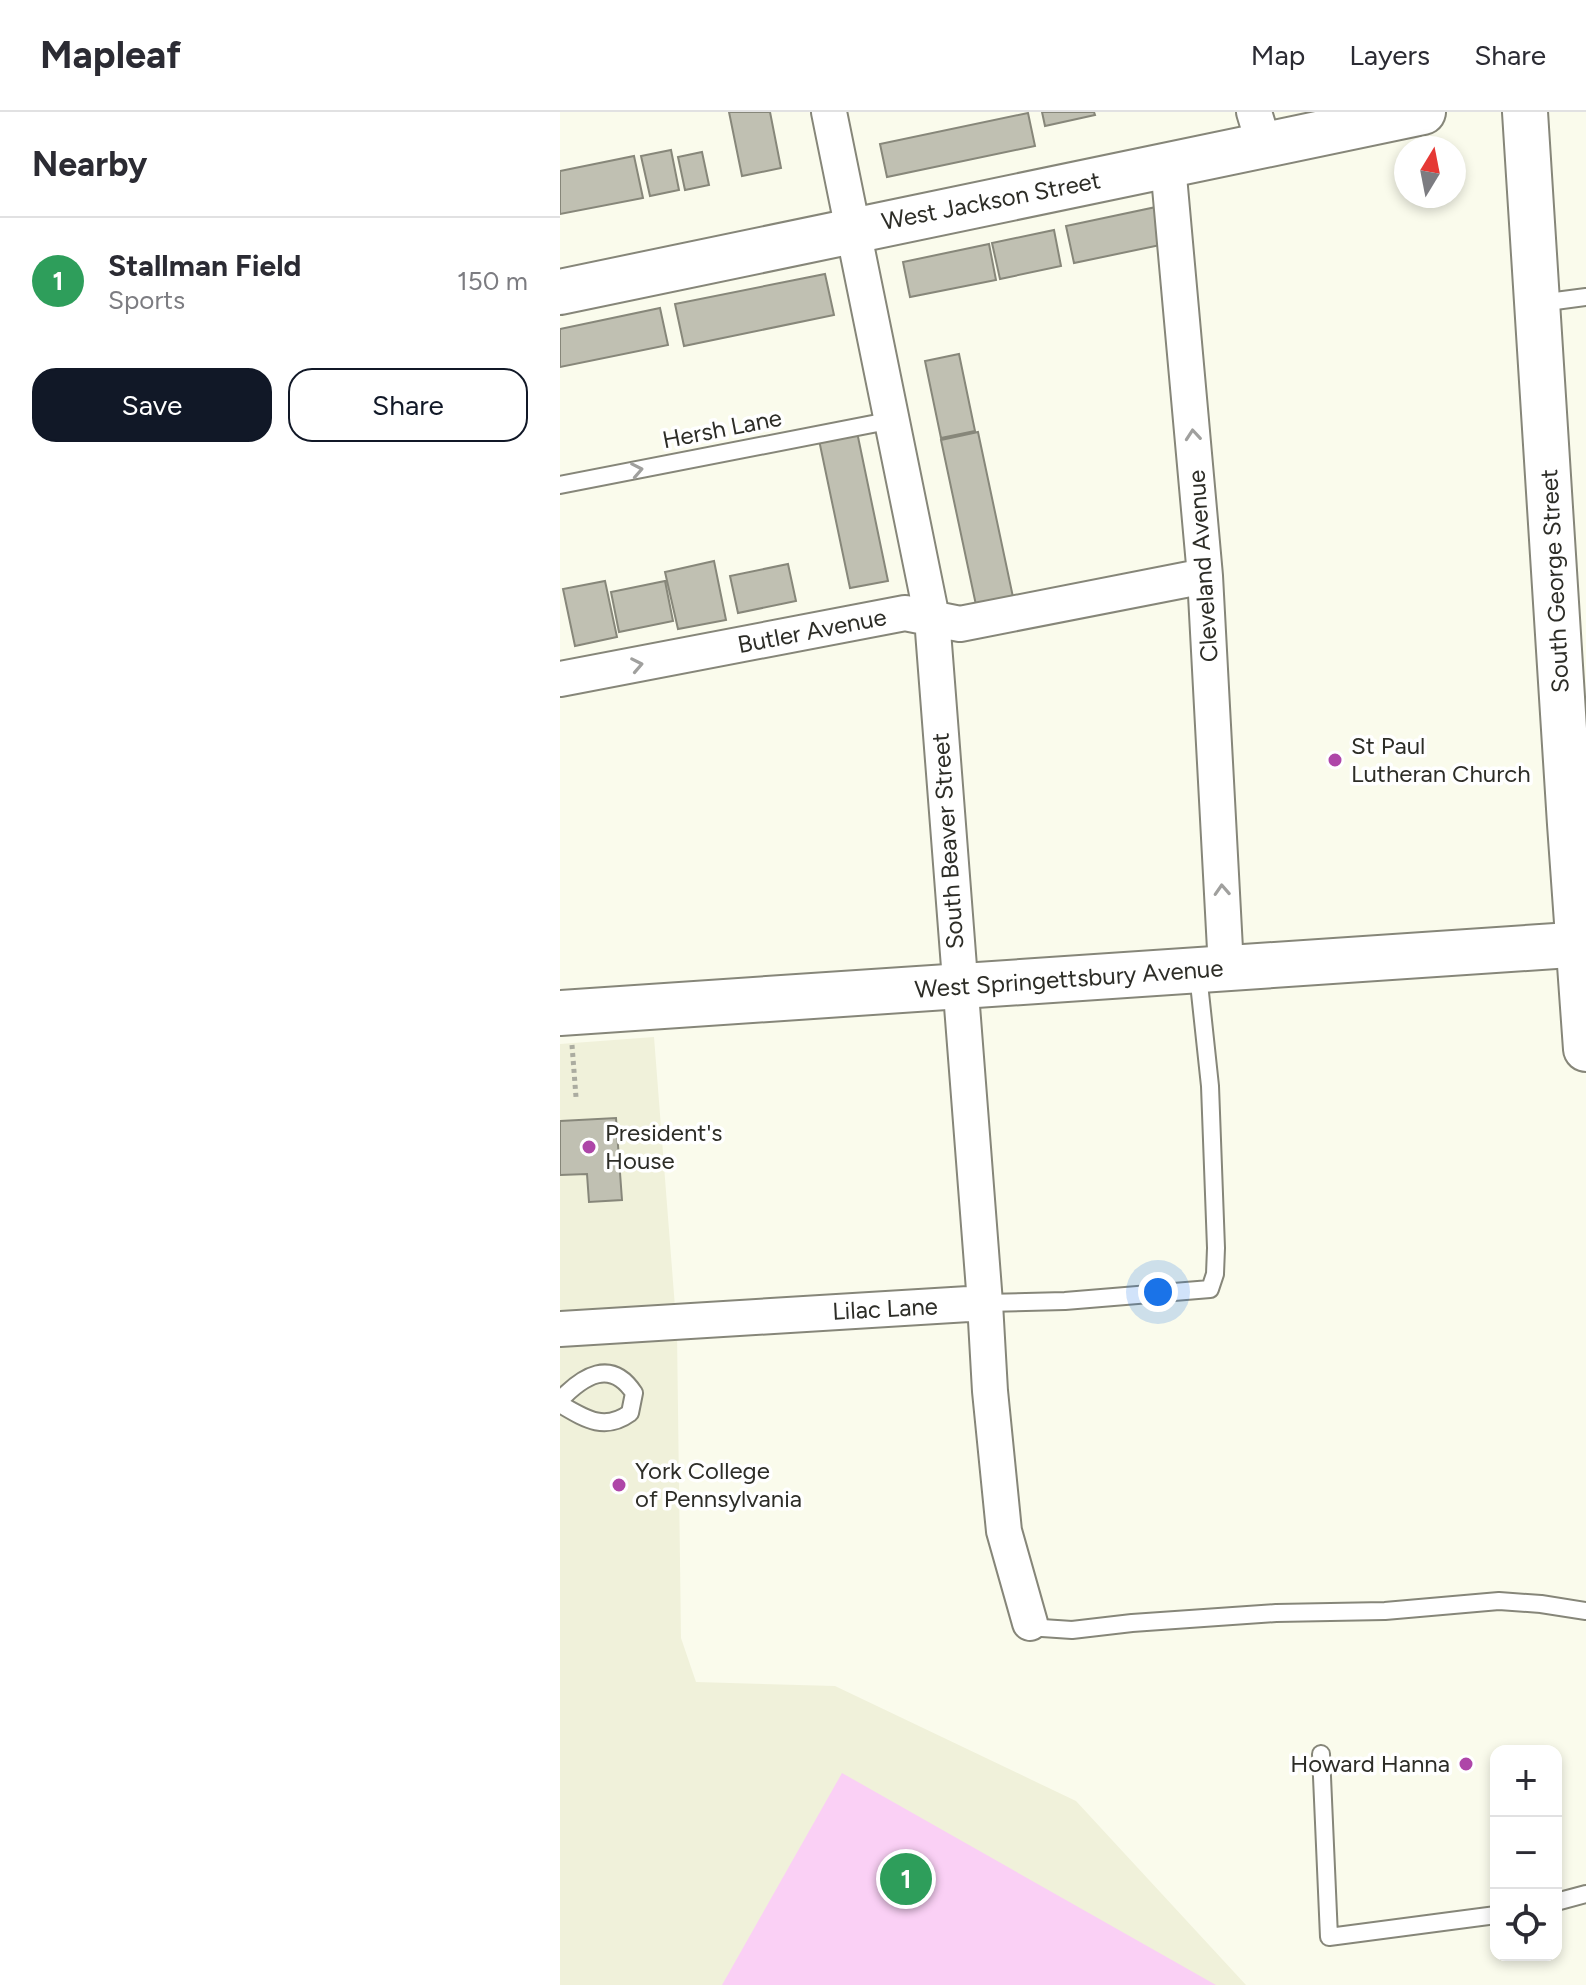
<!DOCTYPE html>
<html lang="en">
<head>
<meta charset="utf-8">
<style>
	:root { --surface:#fff; --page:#f2f2f3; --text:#2b2b33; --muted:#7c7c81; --line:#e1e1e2; --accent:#111827 }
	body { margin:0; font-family:Figtree,sans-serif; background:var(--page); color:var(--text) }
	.controls { position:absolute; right:24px; bottom:24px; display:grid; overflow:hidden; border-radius:16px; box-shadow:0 4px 12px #0003 }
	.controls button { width:72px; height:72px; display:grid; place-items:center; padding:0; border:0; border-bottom:2px solid var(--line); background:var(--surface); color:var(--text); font:40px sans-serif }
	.compass { position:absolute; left:834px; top:24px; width:72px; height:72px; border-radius:50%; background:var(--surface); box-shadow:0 4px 12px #0003; rotate:10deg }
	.you { position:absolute; left:598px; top:1180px; width:28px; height:28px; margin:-20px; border:6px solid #fff; border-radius:50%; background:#1a73e8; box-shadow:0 0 0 12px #1a73e833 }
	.badge { display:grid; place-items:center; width:52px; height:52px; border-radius:50%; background:var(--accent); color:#fff; font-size:26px; font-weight:700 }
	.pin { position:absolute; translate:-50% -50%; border:4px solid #fff; box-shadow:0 2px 8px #0006 }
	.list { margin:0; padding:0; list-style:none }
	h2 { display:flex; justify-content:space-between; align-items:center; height:104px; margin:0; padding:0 32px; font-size:34px }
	h2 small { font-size:26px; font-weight:400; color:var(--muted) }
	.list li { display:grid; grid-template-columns:52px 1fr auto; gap:24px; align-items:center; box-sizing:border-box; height:128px; padding:0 32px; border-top:2px solid var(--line) }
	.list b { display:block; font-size:30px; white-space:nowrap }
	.list p { margin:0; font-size:26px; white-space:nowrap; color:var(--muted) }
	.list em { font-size:26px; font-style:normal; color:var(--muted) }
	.actions { display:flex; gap:16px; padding:24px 32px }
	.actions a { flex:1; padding:18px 0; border:2px solid var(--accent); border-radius:24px; text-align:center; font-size:28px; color:var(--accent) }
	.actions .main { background:var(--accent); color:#fff }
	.icon { flex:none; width:44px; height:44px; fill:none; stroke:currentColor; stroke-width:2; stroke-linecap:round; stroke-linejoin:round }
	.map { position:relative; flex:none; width:1026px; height:1873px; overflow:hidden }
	header { display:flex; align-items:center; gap:48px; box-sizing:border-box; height:112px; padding:0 40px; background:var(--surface); border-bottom:2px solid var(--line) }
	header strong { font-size:38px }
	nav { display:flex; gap:44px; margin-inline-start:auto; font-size:28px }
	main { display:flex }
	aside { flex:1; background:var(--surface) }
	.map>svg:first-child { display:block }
</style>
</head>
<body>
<header>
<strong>Mapleaf</strong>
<nav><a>Map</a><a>Layers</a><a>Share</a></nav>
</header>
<main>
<aside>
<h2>Nearby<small></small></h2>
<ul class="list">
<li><span class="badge" style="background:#2e9e5b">1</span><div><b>Stallman Field</b><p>Sports</p></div><em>150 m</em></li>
</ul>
<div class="actions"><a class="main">Save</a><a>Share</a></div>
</aside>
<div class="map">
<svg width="1026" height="1873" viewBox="0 0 1026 1873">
	<rect width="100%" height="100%" fill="#fafbec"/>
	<path fill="#f0f1da" d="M94,925L117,1221L121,1526L136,1570L275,1574L516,1689L686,1873H0V932Z"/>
	<path fill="#fad0f5" d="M282,1661L656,1873H162Z"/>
	<path fill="#c0c0b2" stroke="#87877a" stroke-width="2" d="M169,0H210L221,56L182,64Z
		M482,0H534L535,3L485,14Z
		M468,1L475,34L327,65L320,32Z
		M111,38L119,78L90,84L81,44Z
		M142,40L149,73L125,78L118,45Z
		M74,44L83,86L0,102V59Z
		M596,95L605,132L514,151L506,114Z
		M494,118L501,154L440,167L432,131Z
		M429,132L436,168L350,185L343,150Z
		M265,162L274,203L124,234L115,192Z
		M100,196L108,233L0,255V217Z
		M399,242L415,319L381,326L365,249Z
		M297,320L328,469L290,476L259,328Z
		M418,320L453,485L416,493L381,328Z
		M154,449L166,508L118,517L105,460Z
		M228,452L236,489L178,501L170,464Z
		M45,469L57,525L15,534L3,477Z
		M105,469L113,509L59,520L51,480Z
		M56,1006L62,1088L29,1090L27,1062L0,1063V1009Z"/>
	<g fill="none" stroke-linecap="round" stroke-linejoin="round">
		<defs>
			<path id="lane" d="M980,191L1026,185
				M0,373L333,308
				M425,1191L505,1189L650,1177L655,1162L656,1136L650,974L638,862
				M0,1288C23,1264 51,1246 74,1281L70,1301C44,1320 24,1306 0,1292
				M470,1511L482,1516L512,1518L572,1511L716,1501L825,1499L939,1489L981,1492L1026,1499
				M761,1642L769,1825L936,1803
				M996,1790L1026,1782"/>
			<path id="street" d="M269,0L372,506L425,1191L430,1279L444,1419L470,1511
				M694,0L704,33
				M608,53L645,464L666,856
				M0,567L345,501L400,512L645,464
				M0,1217L425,1191"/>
			<path id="secondary" d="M0,180C287,118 575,60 863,0
				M0,901L1026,832"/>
			<path id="primary" d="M965,0L1010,712L1026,937"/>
		</defs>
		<use href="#lane" stroke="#868679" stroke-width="20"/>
		<use href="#street" stroke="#868679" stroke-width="38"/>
		<use href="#secondary" stroke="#868679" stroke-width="48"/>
		<use href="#primary" stroke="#868679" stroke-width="48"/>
		<path stroke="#abaca0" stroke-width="5" stroke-dasharray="4 4" stroke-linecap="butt" d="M12,933L16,985"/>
		<use href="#lane" stroke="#fff" stroke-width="16"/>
		<use href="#street" stroke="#fff" stroke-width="34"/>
		<use href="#secondary" stroke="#fff" stroke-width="44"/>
		<use href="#primary" stroke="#fff" stroke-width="44"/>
	</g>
	<defs><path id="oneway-chevron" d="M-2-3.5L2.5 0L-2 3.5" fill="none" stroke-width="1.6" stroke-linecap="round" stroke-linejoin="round" transform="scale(2)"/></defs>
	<g stroke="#a0a09e">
		<use href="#oneway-chevron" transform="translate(633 323) rotate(-95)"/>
		<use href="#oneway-chevron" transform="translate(77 358) rotate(-11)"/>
		<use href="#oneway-chevron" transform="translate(77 553) rotate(-11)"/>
		<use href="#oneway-chevron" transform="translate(662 778) rotate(-93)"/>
	</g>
	<g fill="#ae46a8" stroke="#fff" stroke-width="3">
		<circle cx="775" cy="648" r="8"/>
		<circle cx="29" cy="1035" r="8"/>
		<circle cx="59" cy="1373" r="8"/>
		<circle cx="906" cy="1652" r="8"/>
	</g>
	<g text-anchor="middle" stroke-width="7" stroke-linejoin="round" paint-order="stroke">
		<g font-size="24" fill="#2d2d27" stroke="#fff">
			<text transform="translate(431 89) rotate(-11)" y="8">West Jackson Street</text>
			<text transform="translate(162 317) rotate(-11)" y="8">Hersh Lane</text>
			<text transform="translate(643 454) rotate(-94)" y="8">Cleveland Avenue</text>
			<text transform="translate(995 469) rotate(-93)" y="8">South George Street</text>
			<text transform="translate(252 519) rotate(-11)" y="8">Butler Avenue</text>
			<text transform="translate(388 729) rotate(-94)" y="8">South Beaver Street</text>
			<text transform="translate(509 867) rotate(-4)" y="8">West Springettsbury Avenue</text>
			<text transform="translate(325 1197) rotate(-3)" y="8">Lilac Lane</text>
		</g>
		<g font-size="24" fill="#2d2d27" stroke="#fff" text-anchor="start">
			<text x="791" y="642">St Paul<tspan x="791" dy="28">Lutheran Church</tspan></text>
			<text x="45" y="1029">President's<tspan x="45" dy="28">House</tspan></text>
			<text x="75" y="1367">York College<tspan x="75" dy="28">of Pennsylvania</tspan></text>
			<text x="890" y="1660" text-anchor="end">Howard Hanna</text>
		</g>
	</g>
</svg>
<div class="controls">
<button>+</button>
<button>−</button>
<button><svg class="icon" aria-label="locate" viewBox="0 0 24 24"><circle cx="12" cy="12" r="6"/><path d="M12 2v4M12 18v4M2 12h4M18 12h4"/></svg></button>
</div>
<svg class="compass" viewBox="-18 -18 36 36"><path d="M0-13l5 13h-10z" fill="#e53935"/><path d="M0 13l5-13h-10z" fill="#7c7c81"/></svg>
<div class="you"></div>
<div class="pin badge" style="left:346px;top:1767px;background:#2e9e5b">1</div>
</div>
</main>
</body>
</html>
